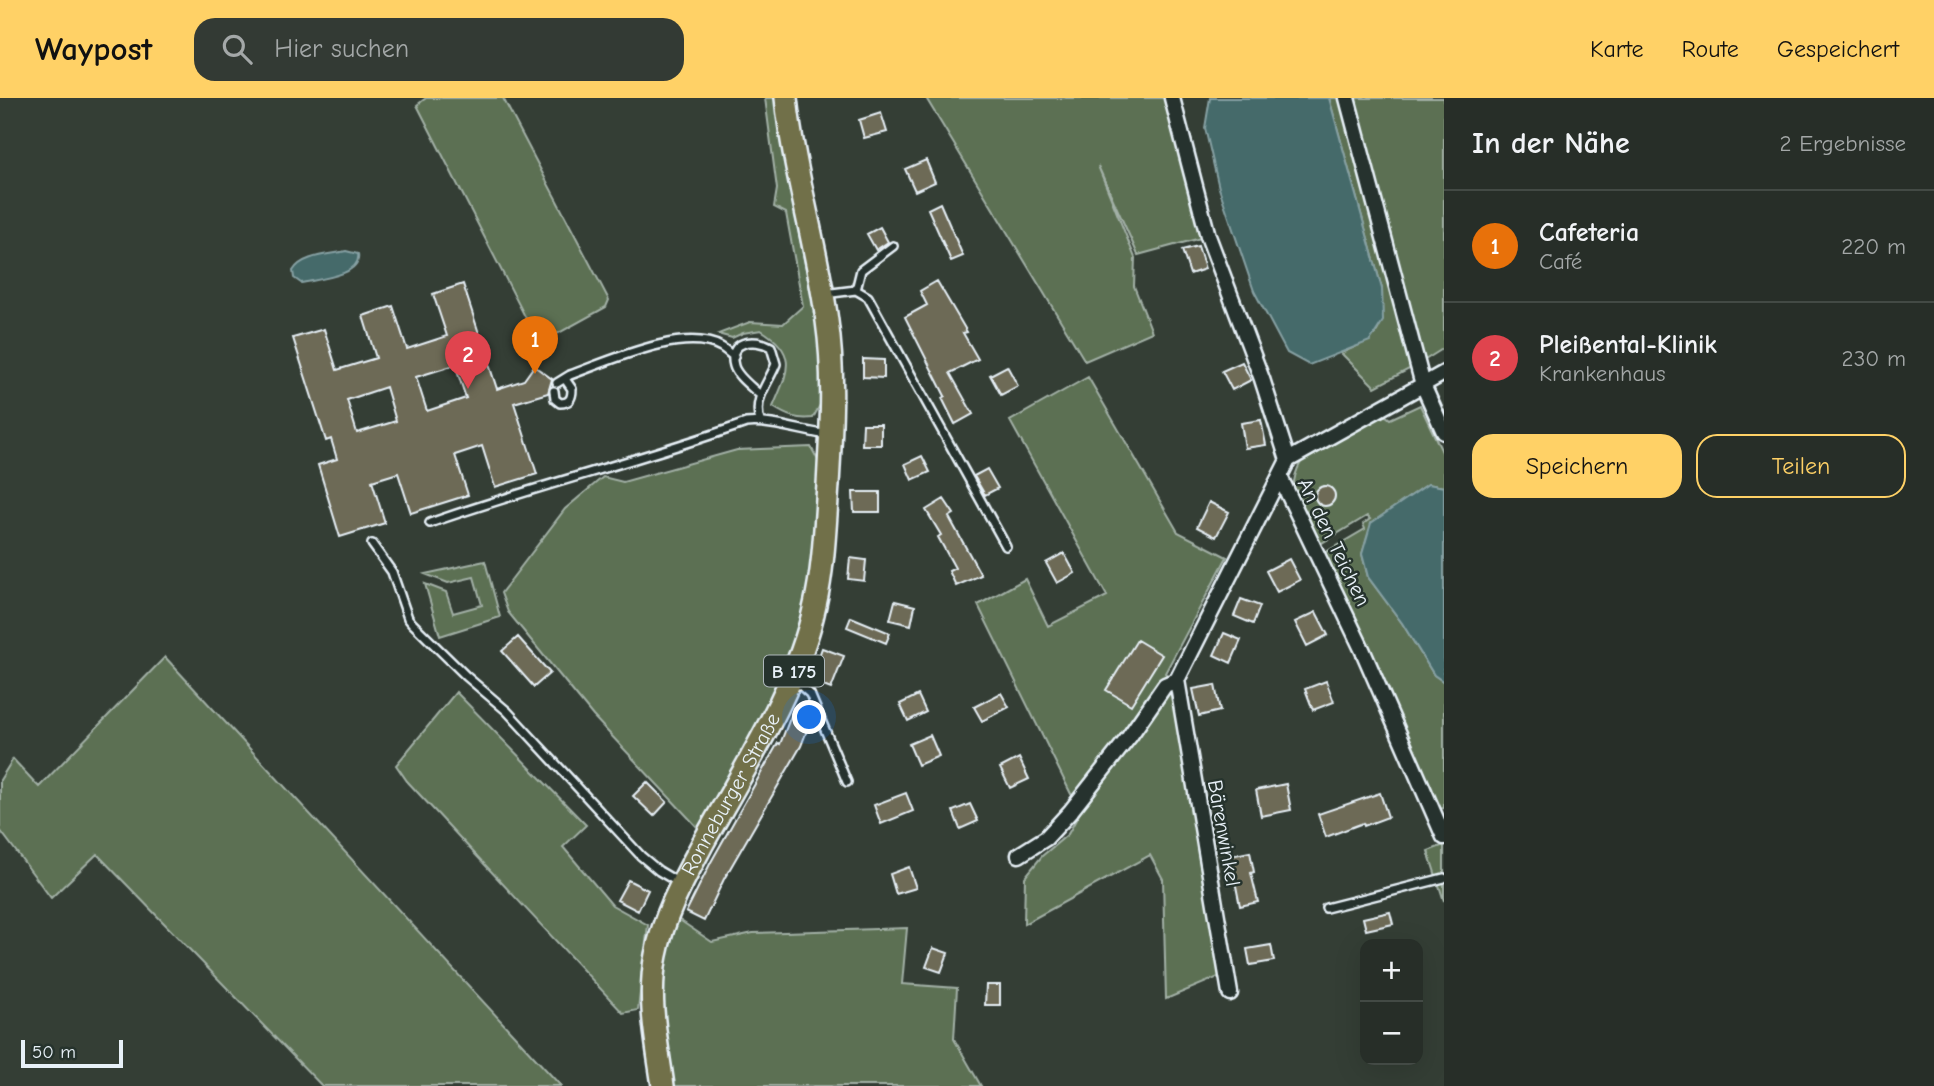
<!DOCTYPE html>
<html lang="de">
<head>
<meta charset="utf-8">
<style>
	:root { --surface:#272e28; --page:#333a34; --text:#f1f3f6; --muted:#a4a8a8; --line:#434a45; --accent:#ffd166 }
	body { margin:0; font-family:"Comic Neue",sans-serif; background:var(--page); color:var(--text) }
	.controls { position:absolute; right:21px; bottom:21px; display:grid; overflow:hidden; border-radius:14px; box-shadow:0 7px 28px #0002 }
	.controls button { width:63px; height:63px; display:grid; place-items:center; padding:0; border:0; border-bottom:2px solid var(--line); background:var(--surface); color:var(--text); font:35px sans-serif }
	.scale { position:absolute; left:21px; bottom:18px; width:102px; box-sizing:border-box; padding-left:7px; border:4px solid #e8f1f8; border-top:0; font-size:19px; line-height:24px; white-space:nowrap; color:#e8f1f8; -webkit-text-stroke:5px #26332d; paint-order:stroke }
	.you { position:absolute; left:810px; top:620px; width:24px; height:24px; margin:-18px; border:5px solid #fff; border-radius:50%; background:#1a73e8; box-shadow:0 0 0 10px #1a73e833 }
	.badge { display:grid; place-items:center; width:46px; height:46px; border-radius:50%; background:var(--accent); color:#fff; font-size:23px; font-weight:700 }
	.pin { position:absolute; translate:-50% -58px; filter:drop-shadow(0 2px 4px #0008) }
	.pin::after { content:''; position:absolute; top:37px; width:24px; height:21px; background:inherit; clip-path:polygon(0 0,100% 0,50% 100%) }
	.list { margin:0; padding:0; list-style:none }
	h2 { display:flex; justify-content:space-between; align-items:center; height:91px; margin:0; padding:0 28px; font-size:30px }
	h2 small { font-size:23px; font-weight:400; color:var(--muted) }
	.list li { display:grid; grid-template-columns:46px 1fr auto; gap:21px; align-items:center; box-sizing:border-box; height:112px; padding:0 28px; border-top:2px solid var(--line) }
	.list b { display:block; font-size:26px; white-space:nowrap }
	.list p { margin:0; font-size:23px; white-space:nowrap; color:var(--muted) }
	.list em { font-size:23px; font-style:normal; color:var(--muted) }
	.actions { display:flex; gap:14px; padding:21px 28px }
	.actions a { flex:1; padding:16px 0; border:2px solid var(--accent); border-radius:21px; text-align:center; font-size:24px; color:var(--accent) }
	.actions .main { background:var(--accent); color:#111 }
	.icon { flex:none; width:38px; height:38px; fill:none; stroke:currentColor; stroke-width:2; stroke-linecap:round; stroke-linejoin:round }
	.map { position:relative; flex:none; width:1444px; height:988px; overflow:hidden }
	header { display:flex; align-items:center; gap:42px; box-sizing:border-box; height:98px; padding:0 35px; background:var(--accent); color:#111 }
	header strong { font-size:33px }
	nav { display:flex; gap:38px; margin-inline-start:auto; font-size:24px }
	.search { width:490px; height:63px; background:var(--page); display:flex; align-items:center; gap:18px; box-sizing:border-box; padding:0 24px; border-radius:21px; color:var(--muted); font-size:26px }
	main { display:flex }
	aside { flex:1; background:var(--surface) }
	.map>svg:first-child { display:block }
</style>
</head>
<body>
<header>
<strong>Waypost</strong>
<div class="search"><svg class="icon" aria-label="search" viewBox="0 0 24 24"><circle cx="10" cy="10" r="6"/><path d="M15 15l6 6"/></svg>Hier suchen</div>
<nav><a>Karte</a><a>Route</a><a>Gespeichert</a></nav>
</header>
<main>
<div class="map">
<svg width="1444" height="988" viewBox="0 0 1444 988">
	<rect width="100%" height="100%" fill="#343e35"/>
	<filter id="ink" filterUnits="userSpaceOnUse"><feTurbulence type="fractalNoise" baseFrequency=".0143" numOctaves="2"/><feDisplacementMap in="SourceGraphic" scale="14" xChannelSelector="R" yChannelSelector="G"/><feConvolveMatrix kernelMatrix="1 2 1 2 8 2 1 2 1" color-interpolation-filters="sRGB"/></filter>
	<g filter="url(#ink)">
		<path fill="#5c7053" stroke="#a2b0a6" stroke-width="2" d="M426,0H503L609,202L606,209L539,246L417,7Z
			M765,0H775L779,36L818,231L821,281L820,307L813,320C797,322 787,318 773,309C787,275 800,256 761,232L743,235L732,240L718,236L750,224L783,226L803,208L786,115L774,109L777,91Z
			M926,0H1172L1208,138L1138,157L1098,68L1135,160L1134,188L1152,234L1085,263Z
			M1329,0H1444V250L1417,267L1375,289L1341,255C1381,239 1383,235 1382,191Z
			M1088,279L1178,434L1227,459L1165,575L1172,582L1221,878L1166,901L1163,781L1150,757L1024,826L1025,779L1042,758L1068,736L1084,707L1071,696L978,507L1025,481L1048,528L1107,498L1010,323Z
			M1420,307L1444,358V389L1428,386L1372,425L1362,456L1368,479L1402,525L1434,577L1444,584V710L1439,711L1321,457L1365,431L1363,426L1370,421L1367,418L1320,446C1304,417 1282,397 1301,364L1385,317L1390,321Z
			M811,349L821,368L816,399L818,412L815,457L799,539L788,555L784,576L766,613L700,732L593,618L508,514L501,495L565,411L603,379L623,384L737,352Z
			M485,463L500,519L440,538L425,486L446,494L453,515L482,507L474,479L448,485L425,476Z
			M165,559L561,988H322L97,756L51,800L0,732V682L13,661L39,689Z
			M456,594L586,727L563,749L612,807L648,827L638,912L623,915L407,683L396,667Z
			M1444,747V803L1428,753Z
			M675,819L712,844L753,835L907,830L902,886L957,890L954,941L981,988H669L660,892L666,851Z"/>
		<path fill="#456a6a" stroke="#86a0a3" stroke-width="2" d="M1210,0H1329L1382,191L1383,223L1370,243L1309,267L1287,255L1254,193L1219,90L1205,30Z
			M346,153L358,156C362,178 318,181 301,185L294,180L293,173C302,157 329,157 346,153Z
			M1428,386L1444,389V584L1434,577L1402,525L1368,479L1362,456L1371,425Z"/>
		<path fill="#6d6a56" stroke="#e8f1f8" stroke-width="2" fill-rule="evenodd" d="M881,15L887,34L864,40L859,22Z
			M926,62L935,84L915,93L905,71Z
			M940,105L963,158L951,163L928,111Z
			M880,129L888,144L876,152L867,136Z
			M1198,148L1205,171L1190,176L1182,152Z
			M937,183L967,234L963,235L978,261L950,275L973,316L955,326L942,300L945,298L905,219L927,207L920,193Z
			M463,186L497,291L524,282L534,268L552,281L548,295L514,305L537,376L495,389L482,348L455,357L468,397L411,415L398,375L372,383L385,425L340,439L318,367L337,361L331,341L326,343L293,240L324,231L337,272L376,260L363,218L393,208L407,251L447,238L433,196ZM455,267L466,300L427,313L416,279ZM386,289L396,323L357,335L347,302Z
			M863,261L884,262V280L863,279Z
			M1242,264L1251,282L1232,292L1222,273Z
			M1007,268L1018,288L1001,297L990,277Z
			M1261,322L1266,347L1245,350L1241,325Z
			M863,326H881V347H862Z
			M922,358L930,374L912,382L905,366Z
			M987,371L998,390L985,397L974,378Z
			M1315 398a10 10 0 1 1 20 0a10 10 0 1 1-20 0Z
			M853,394H880V414H854Z
			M944,401L954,416L949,419L981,477L956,488L949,473L955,470L938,439L941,437L926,412Z
			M1209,404L1229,414L1216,439L1197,429Z
			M1064,455L1075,475L1057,485L1046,465Z
			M850,460L866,462L864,483L848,481Z
			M1289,461L1300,482L1277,494L1266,473Z
			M1241,501L1260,508L1253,526L1234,518Z
			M895,503L915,508L911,527L890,522Z
			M1316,514L1328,537L1307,548L1295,524Z
			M851,519L890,535L886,545L847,529Z
			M1224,535L1241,542L1231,565L1214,557Z
			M518,539L550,575L534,589L502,553Z
			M1137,542L1162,557L1131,607L1106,592Z
			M822,550L844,558L831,591L810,583Z
			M1326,583L1334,604L1313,612L1305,591Z
			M1215,587L1220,613L1199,618L1193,591Z
			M1001,595L1009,609L982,623L974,609Z
			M918,597L926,614L908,623L900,606Z
			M792,615L811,622L801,648L724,781L704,823L686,814L711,764L778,645L780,646Z
			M930,637L939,658L918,667L909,646Z
			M1019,660L1029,681L1010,690L1000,670Z
			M647,684L667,704L654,718L633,698Z
			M1286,686L1291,712L1261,718L1256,692Z
			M906,695L913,713L881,726L874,707Z
			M1380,695L1388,719L1364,728L1363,725L1326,739L1318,716Z
			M970,706L978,723L960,731L953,713Z
			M1250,754L1254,774L1251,775L1258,804L1240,808L1230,758Z
			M909,769L916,790L896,796L890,776Z
			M628,782L648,792L638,813L617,802Z
			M1390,814L1393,826L1366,832L1363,820Z
			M1271,847L1274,863L1250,867L1247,851Z
			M933,850L948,855L941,874L926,869Z
			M986,887H1000V907H985Z"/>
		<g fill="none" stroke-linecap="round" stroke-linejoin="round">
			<defs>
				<path id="lane" d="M856,192L868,199L1006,448
					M824,196L856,192L861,172L893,148
					M557,285L570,277C607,264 684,228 721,249C725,251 730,256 734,259
					M554,293L555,301L560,305C570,305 572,300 572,291L565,281
					M760,323C753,301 768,286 776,266L771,249C754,239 727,243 734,268C737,279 752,289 760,297
					M430,425C535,388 642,362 746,325C770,322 804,334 829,337
					M372,446L392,474L408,520L412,525L466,578L507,613L641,758L659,773L681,786
					M793,581L810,596L847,684
					M1326,810L1444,780"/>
				<path id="street" d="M1347,0L1423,287L1444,334
					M1288,362L1444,275
					M1281,381L1362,551L1444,739
					M1177,582L1230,895
					M1019,757L1046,740L1070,714L1129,639L1165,587L1177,582L1288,362L1262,281L1208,138L1172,0"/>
				<g id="primary">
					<path id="s1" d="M663,988C657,945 647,900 656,857C664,816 684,781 703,745C743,672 798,589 815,507C824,468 825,427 828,387C831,332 835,278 827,223C817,148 794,75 786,0"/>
				</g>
			</defs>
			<use href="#lane" stroke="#e8f1f8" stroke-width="12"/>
			<use href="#street" stroke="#e8f1f8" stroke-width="19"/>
			<use href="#primary" stroke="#e8f1f8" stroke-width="26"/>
			<use href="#lane" stroke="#26332d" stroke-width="7"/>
			<use href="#street" stroke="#26332d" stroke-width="14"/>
			<use href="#primary" stroke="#716f4a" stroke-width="21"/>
		</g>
	</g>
	<g text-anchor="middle" stroke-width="5" stroke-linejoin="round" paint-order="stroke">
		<rect fill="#26332d" stroke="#aeb8bb" stroke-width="2" x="764" y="557.5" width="60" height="31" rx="5"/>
		<g font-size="19" font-weight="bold" fill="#e8f1f8">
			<text x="794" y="580">B 175</text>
		</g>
		<g font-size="21" fill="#e8f1f8" stroke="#26332d">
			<text transform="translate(1334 444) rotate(64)" y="7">An den Teichen</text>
			<text dy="7" stroke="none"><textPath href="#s1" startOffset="310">Ronneburger Straße</textPath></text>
			<text transform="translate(1224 735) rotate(80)" y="7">Bärenwinkel</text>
		</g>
	</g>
</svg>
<div class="controls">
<button>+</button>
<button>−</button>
</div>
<div class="scale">50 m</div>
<div class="you"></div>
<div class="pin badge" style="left:535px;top:276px;background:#e8710a">1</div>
<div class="pin badge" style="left:468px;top:291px;background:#e0444e">2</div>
</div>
<aside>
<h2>In der Nähe<small>2 Ergebnisse</small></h2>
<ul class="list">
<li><span class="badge" style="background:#e8710a">1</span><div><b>Cafeteria</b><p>Café</p></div><em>220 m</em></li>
<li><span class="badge" style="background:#e0444e">2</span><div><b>Pleißental-Klinik</b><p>Krankenhaus</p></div><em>230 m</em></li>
</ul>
<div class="actions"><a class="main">Speichern</a><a>Teilen</a></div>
</aside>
</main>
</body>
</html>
